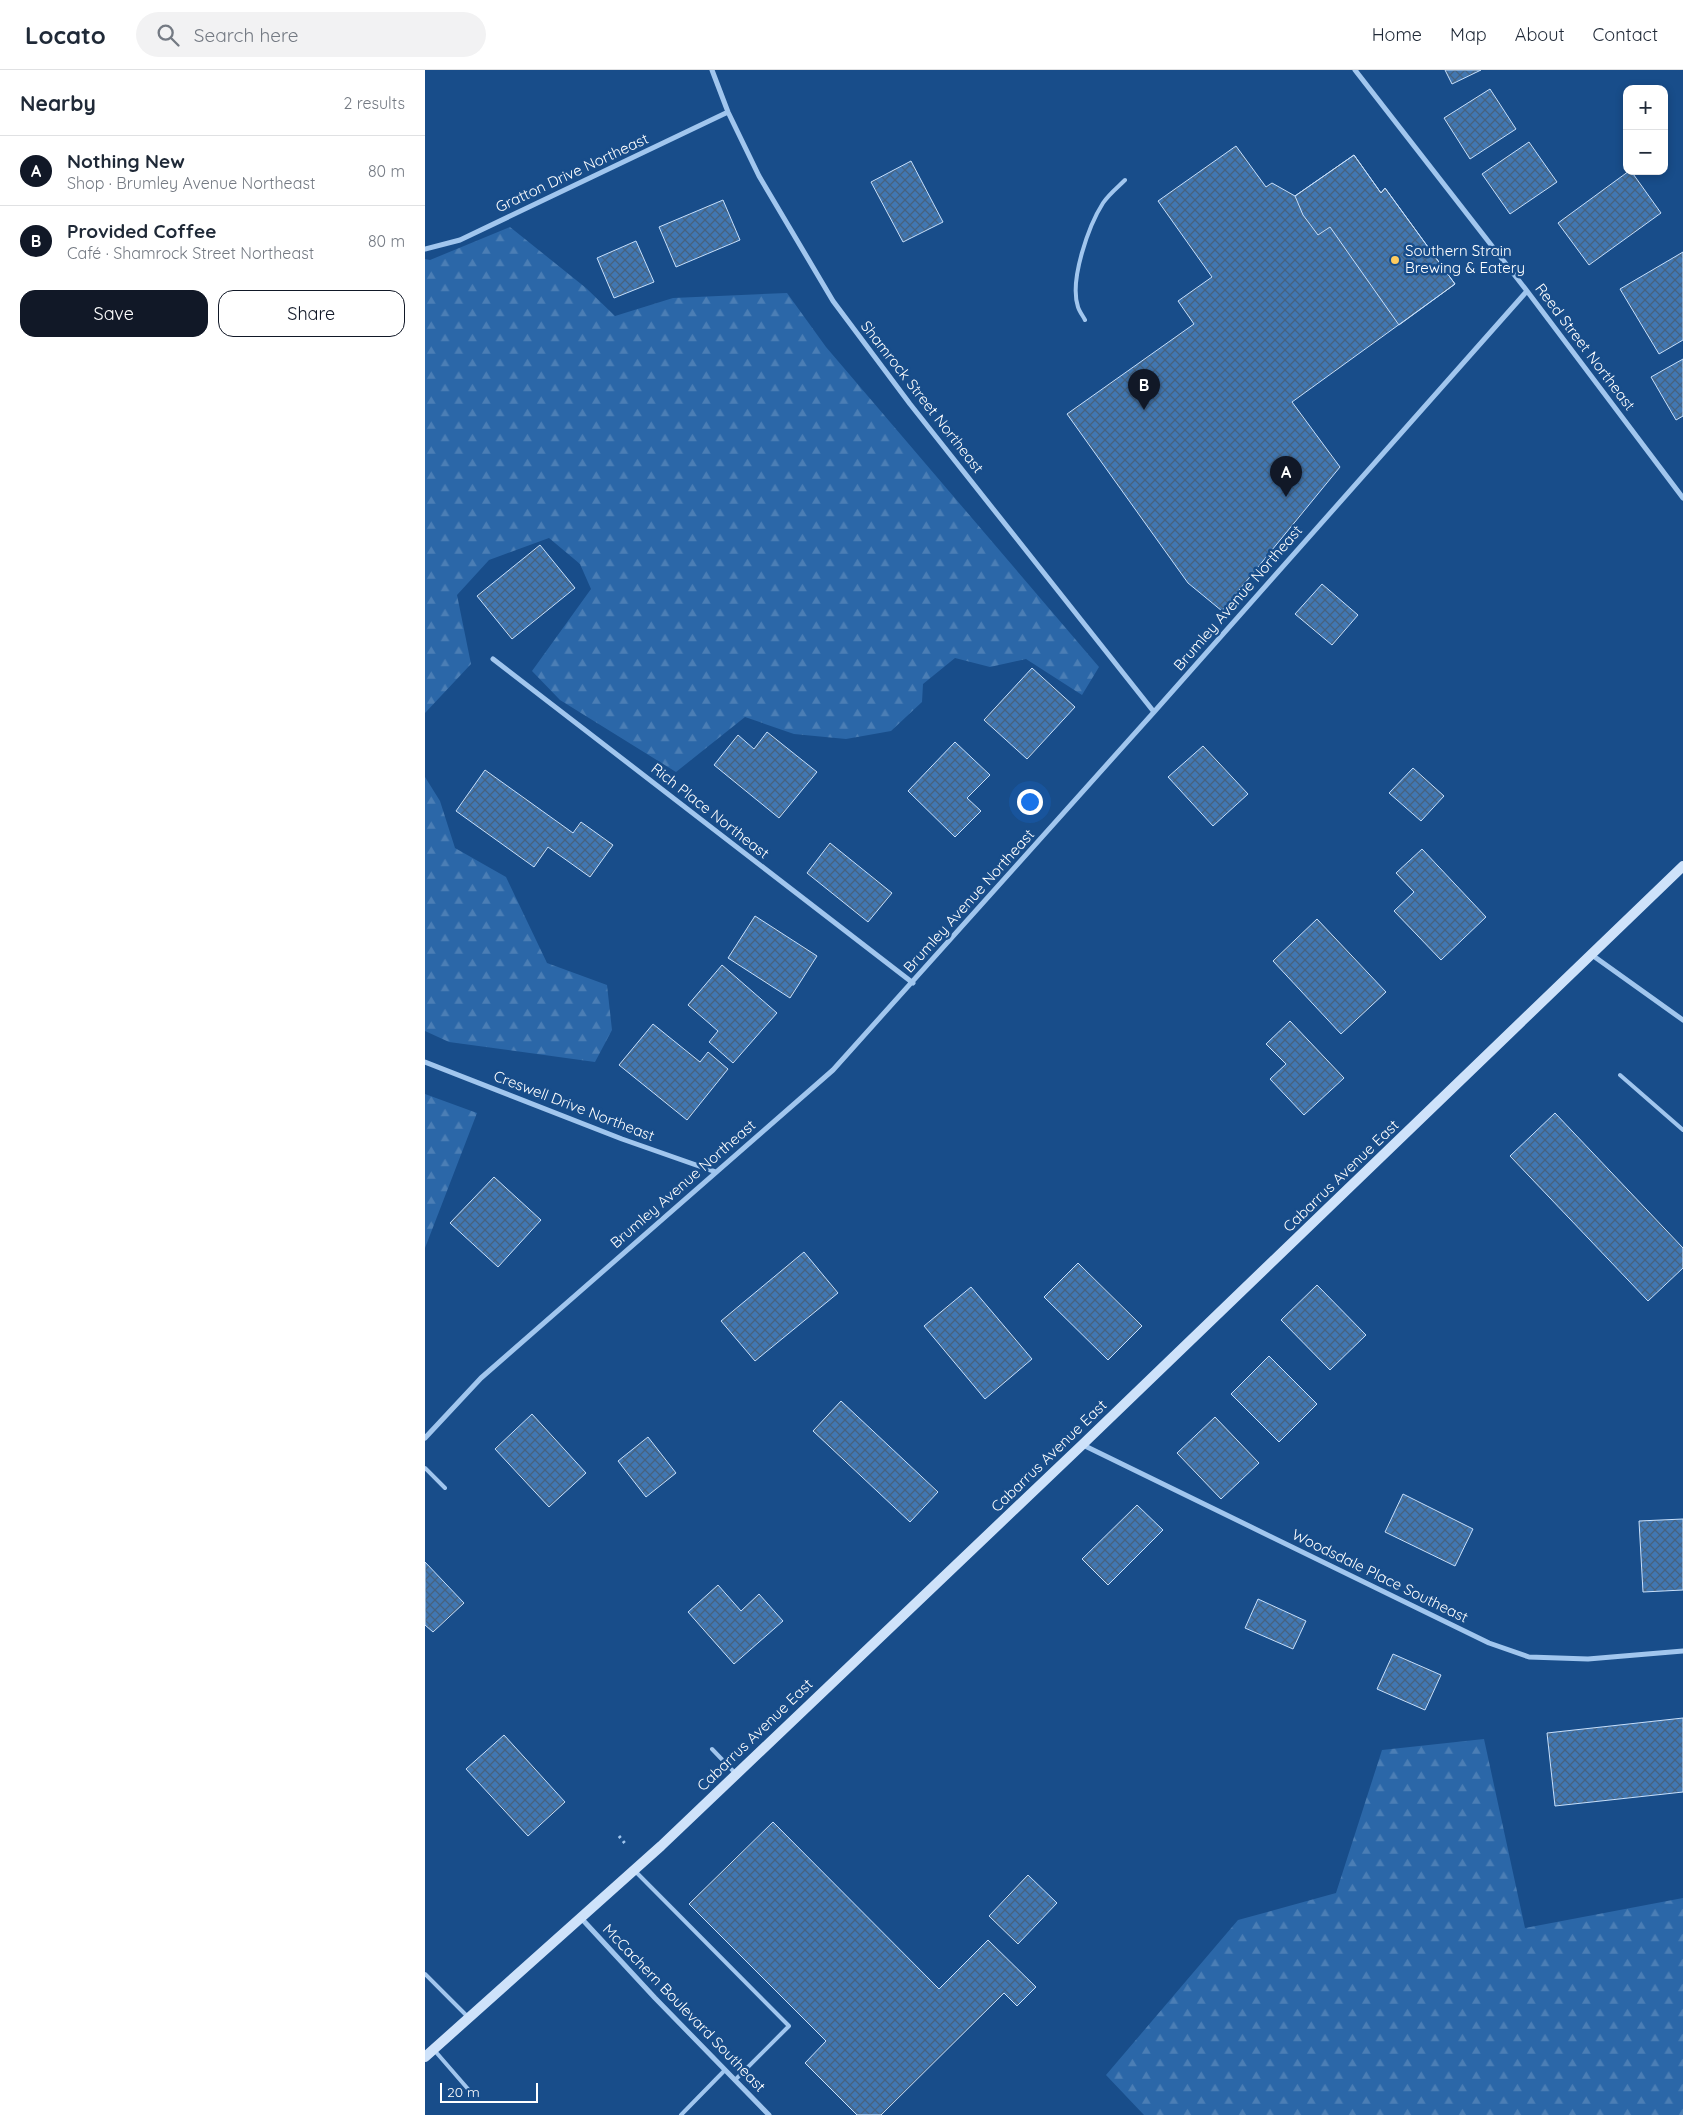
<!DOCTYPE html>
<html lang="en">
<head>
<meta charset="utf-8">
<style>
	:root { --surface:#fff; --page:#f2f2f3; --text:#1f2937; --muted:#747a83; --line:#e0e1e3; --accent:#111827 }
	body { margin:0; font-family:Quicksand,sans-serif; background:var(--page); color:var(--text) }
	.controls { position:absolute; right:15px; top:15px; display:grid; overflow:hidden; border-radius:10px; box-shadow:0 2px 8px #0003 }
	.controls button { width:45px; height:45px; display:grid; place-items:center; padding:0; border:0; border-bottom:1px solid var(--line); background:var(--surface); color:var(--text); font:25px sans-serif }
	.scale { position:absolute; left:15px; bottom:12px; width:98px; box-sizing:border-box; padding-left:5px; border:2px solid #fff; border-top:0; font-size:14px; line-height:18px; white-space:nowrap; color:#fff; -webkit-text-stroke:4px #184d8a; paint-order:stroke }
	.you { position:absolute; left:604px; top:731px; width:18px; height:18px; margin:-12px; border:4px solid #fff; border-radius:50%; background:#1a73e8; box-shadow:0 0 0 8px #1a73e833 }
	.badge { display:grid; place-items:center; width:32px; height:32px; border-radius:50%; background:var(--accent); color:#fff; font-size:16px; font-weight:700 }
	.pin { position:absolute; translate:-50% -41px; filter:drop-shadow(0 1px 2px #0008) }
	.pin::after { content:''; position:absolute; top:26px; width:18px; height:15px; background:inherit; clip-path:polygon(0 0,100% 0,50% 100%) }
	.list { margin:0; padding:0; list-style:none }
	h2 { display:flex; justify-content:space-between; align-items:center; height:65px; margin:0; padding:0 20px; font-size:21px }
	h2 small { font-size:16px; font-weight:400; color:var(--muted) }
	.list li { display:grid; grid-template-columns:32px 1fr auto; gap:15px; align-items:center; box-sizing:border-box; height:70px; padding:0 20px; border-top:1px solid var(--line) }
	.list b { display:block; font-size:19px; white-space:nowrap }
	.list p { margin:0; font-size:16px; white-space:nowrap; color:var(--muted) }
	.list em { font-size:16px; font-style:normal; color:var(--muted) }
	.actions { display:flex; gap:10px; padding:15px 20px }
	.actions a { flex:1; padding:11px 0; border:1px solid var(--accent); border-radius:15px; text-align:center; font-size:18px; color:var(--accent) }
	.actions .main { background:var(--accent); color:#fff }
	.icon { flex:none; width:28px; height:28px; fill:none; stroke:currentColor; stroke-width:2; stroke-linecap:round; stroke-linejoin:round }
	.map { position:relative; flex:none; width:1258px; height:2045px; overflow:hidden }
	header { display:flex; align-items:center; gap:30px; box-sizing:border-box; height:70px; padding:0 25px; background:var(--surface); border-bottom:1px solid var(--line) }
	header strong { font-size:24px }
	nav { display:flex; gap:28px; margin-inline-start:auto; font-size:18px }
	.search { width:350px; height:45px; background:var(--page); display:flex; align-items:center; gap:12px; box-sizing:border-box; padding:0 18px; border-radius:28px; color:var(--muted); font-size:19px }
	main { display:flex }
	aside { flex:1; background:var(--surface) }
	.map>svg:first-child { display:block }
</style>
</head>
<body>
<header>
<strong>Locato</strong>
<div class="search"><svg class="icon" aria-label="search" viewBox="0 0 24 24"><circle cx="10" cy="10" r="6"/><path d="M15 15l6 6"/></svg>Search here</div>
<nav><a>Home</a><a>Map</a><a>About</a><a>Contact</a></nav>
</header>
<main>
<aside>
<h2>Nearby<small>2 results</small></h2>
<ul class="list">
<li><span class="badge">A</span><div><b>Nothing New</b><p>Shop · Brumley Avenue Northeast</p></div><em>80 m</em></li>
<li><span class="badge">B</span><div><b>Provided Coffee</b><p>Café · Shamrock Street Northeast</p></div><em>80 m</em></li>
</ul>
<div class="actions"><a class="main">Save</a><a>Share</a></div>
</aside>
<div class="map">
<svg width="1258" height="2045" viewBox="0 0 1258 2045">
	<defs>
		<pattern id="forest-firs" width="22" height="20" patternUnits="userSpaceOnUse" patternTransform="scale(1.25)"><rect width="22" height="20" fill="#2b67a8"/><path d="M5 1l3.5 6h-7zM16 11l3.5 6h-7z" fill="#4b7eb5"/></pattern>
		<pattern id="building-cross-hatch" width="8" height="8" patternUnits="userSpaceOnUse" patternTransform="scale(1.25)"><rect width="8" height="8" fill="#4177b2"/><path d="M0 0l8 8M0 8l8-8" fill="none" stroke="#46627f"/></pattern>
	</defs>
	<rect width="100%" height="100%" fill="#184d8a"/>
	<path fill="url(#forest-firs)" d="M85,157L161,218L190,246L248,228L362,223L401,277L674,597L657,625L601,589L565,597L530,588L498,614L497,632L466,661L421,669L369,664L320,647L251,702L135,630L107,601L166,519L155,494L124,468L64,490L32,525L46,594L0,643V189L5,190Z
		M0,707L15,731L30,778L81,807L122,893L182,915L187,960L170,992L24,972L0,961Z
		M0,1024L52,1043L0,1178Z
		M1059,1669L1100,1858L1258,1828V2045H719L681,2005L813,1850L911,1823L957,1680Z"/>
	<path fill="url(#building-cross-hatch)" stroke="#c7dffa" d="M1020,0H1056L1027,14Z
		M1065,19L1091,59L1045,89L1019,48Z
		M1104,72L1132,112L1085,144L1057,104Z
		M811,76L841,117L847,113L870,126L929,85L956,123L960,118L1030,214L867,332L915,397L797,541L763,513L642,344L769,254L753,231L787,207L733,131Z
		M929,85L956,123L960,118L1030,214L974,255L905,157L893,165L878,145L870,126Z
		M486,91L518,152L478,172L446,112Z
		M1204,101H1206L1236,143L1164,195L1133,153Z
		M298,130L315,170L251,197L234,157Z
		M211,171L229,212L189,228L172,188Z
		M1258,182V270L1234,284L1195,219Z
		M1258,289V346L1251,350L1226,307Z
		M115,475L150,518L87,569L52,526Z
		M897,514L933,545L907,575L870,544Z
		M607,598L650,637L602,689L559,650Z
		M342,662L392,702L354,748L289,695L313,665L329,679Z
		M530,672L565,705L542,728L556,741L530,767L483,721Z
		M778,676L823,724L788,756L743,707Z
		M988,698L1019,726L996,751L964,723Z
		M60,700L148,763L156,752L188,775L165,807L123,777L109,797L31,741Z
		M405,773L467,823L443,852L382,803Z
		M997,779L1061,847L1016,890L969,841L989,822L971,803Z
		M330,846L392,886L365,928L303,888Z
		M892,849L961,922L916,964L848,891Z
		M297,895L352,943L308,993L284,972L293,961L263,935Z
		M865,951L919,1008L879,1045L845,1009L861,994L841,974Z
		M228,954L275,992L283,982L303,999L262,1050L194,995Z
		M1130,1043L1258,1178V1198L1223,1231L1085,1086Z
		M69,1107L116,1150L73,1197L25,1153Z
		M379,1182L413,1223L330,1291L296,1251Z
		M653,1193L717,1256L683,1290L619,1227Z
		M892,1215L941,1265L905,1300L856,1250Z
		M546,1217L607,1289L560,1329L499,1256Z
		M844,1286L892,1334L854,1372L806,1324Z
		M416,1331L513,1422L485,1452L388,1361Z
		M107,1344L161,1403L124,1437L70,1379Z
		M790,1347L834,1393L796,1429L752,1383Z
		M223,1367L251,1403L221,1427L193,1391Z
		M978,1424L1048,1459L1030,1496L960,1462Z
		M712,1435L738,1460L683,1515L657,1489Z
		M1258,1449V1520L1218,1522L1214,1451Z
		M0,1492L39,1533L8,1562L0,1555Z
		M293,1515L316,1541L334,1524L358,1551L309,1594L263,1542Z
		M833,1529L881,1551L868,1579L820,1558Z
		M968,1584L1016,1605L1000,1640L952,1619Z
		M1258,1648V1722L1130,1736L1122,1663Z
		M79,1665L140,1732L103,1766L41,1699Z
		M348,1752L514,1919L563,1870L611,1917L592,1936L579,1923L456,2045H432L380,1993L401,1971L264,1834Z
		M603,1805L632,1833L593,1874L564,1846Z"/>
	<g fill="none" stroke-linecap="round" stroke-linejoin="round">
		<path stroke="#a1c6ee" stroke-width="3" stroke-dasharray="2.5 4" stroke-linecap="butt" d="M194,1766L202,1776"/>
		<path stroke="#a1c6ee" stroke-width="4" d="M660,250C658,246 654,241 653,237C644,210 664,155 678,133C684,124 693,117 700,110
			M1195,1005L1258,1060
			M0,1398L20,1418
			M287,1679L310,1703
			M209,1800L364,1956L310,2010
			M0,1904L42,1946
			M10,1981L43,2019
			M256,2045L300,2000"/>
		<path stroke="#a1c6ee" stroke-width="5" d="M287,0L303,42L334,106L408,231L485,334L729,642
			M930,0L1102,221L1258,428
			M0,179L35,170L303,42
			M68,589L488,913
			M1167,885L1258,950
			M0,992L197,1069L291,1102
			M0,1368L56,1308L408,1000L729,642L1102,221
			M658,1375L1064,1573L1104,1587L1163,1589L1258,1581
			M156,1848L230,1928L344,2045"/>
		<path stroke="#cee2fa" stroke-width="10" d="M0,1987L236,1776L658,1374L1258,796"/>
	</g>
	<circle fill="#ffcc5e" stroke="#184d8a" stroke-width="2" cx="970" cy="190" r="5"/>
	<g text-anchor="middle" stroke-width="5" stroke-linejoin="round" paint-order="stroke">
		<g font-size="15" fill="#fff" stroke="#184d8a">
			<text transform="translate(147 103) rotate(-25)" y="5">Gratton Drive Northeast</text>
			<text transform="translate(1160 277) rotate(53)" y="5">Reed Street Northeast</text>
			<text transform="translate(497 327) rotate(52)" y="5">Shamrock Street Northeast</text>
			<text transform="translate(813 528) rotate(-49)" y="5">Brumley Avenue Northeast</text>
			<text transform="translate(285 741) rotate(38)" y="5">Rich Place Northeast</text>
			<text transform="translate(544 831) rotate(-48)" y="5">Brumley Avenue Northeast</text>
			<text transform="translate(149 1036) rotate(21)" y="5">Creswell Drive Northeast</text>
			<text transform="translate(916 1106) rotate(-44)" y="5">Cabarrus Avenue East</text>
			<text transform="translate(258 1114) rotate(-41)" y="5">Brumley Avenue Northeast</text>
			<text transform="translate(624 1386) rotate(-44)" y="5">Cabarrus Avenue East</text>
			<text transform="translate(955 1506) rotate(26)" y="5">Woodsdale Place Southeast</text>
			<text transform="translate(330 1665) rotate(-44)" y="5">Cabarrus Avenue East</text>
			<text transform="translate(259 1938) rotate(46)" y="5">McCachern Boulevard Southeast</text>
		</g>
		<g font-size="15" fill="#fff" stroke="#184d8a" text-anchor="start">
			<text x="980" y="186">Southern Strain<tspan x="980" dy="17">Brewing &amp; Eatery</tspan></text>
		</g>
	</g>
</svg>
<div class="controls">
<button>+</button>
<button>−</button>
</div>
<div class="scale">20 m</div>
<div class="you"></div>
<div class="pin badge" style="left:861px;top:427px">A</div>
<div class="pin badge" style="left:719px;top:340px">B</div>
</div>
</main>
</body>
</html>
